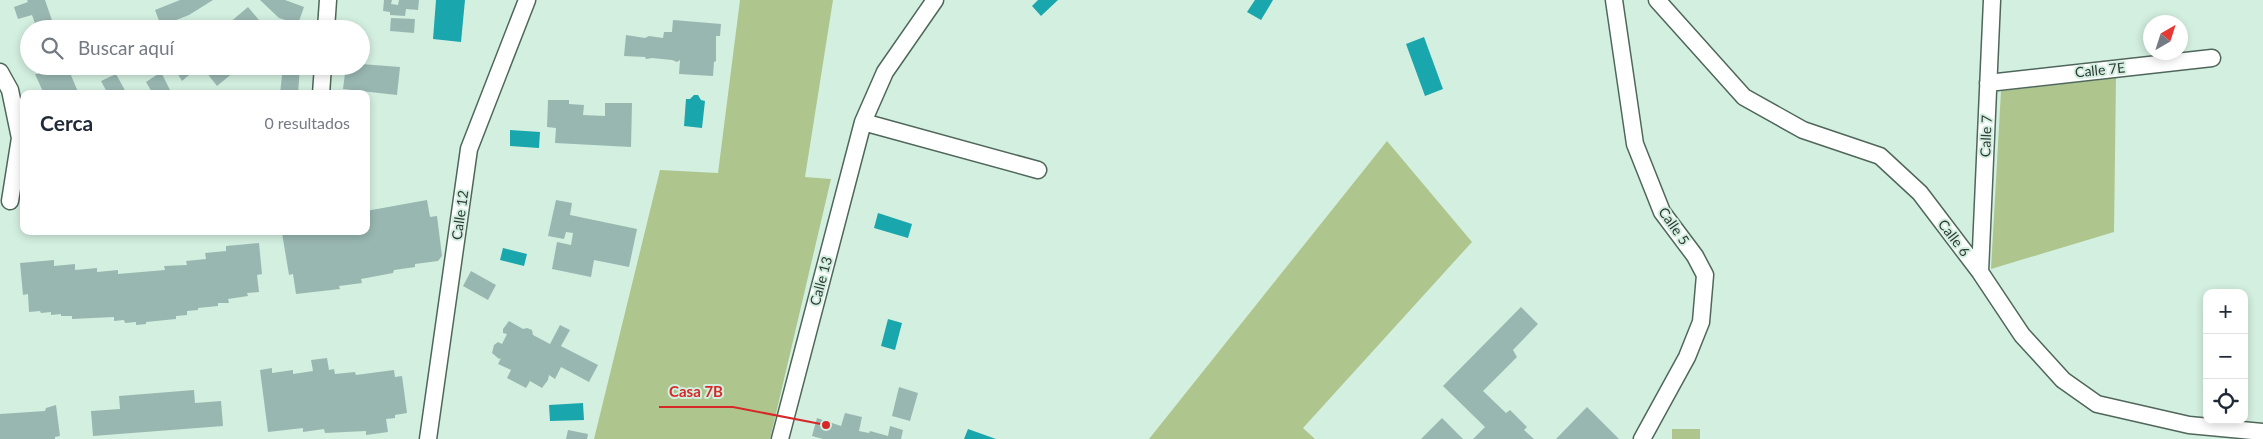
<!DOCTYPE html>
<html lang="es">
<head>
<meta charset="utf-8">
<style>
	:root { --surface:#fff; --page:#f6f6f7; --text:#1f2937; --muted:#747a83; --line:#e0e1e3 }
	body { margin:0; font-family:Lato,sans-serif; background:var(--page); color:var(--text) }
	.controls { position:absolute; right:15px; bottom:15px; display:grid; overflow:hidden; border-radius:10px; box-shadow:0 2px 8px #0003 }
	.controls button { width:45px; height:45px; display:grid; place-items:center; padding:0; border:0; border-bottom:1px solid var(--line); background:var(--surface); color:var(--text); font:25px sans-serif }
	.compass { position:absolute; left:2143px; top:15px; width:45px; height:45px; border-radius:50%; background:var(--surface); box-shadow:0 2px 8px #0003; rotate:39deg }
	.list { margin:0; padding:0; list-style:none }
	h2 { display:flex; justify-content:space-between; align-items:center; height:65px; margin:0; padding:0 20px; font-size:21px }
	h2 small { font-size:16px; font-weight:400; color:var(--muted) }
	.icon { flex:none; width:28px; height:28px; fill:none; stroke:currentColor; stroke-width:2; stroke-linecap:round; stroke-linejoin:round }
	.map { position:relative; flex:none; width:2263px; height:439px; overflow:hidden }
	.search { position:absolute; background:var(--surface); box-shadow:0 2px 8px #0003; left:20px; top:20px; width:350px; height:55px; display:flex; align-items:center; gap:12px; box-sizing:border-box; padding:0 18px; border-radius:28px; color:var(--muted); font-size:19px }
	.panel { position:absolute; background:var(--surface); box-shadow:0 2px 8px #0003; left:20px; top:90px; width:350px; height:145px; border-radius:10px }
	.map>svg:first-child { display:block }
</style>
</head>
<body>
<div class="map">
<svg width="2263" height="439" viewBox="0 0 2263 439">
	<rect width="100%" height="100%" fill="#d3efe0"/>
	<path fill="#aec68d" d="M740,0H833L805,177L831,179L770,439H594L660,170L718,173Z
		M2116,78L2114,232L1991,269L2001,91Z
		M1387,141L1472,242L1303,428L1315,439H1149Z
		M1672,429H1700V439H1672Z"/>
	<path fill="#1aa6ad" d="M436,0H465L461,42L433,39Z
		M1038,0H1058L1041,16L1032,6Z
		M1255,0H1273L1261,20L1247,12Z
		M1424,37L1443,89L1425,96L1406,44Z
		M694,95H698L701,100L705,101L702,128L684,126L686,99H690Z
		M510,130L540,132L539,148L510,146Z
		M878,213L912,224L908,238L874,228Z
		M503,248L527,254L524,266L500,260Z
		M888,319L902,323L895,350L881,346Z
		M583,403L584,420L550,421L549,405Z
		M968,429L996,439H964Z"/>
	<path fill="#99b7b1" d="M27,0H45L55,29H37L32,15L18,19L14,7L28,2Z
		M180,0H213L189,15L161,26L155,10Z
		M260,0H285L304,7L298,24L279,18Z
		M384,0H392L391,4L398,5L399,0H419L418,10L406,9L405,16L390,15V12L383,11Z
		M248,7L259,20L248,29H222Z
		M391,18L415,19L414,33L390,31Z
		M673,20L721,24L720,36H716V61L714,62L713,76L679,74L680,60L677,62L672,60L652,58L646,59L645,57L624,56L626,35L645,38L649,36L663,38L664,32H672Z
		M361,64L400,67L397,95L343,89L346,66H361Z
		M36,66H67L79,94H44L35,74H38Z
		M173,66H200L182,81Z
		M213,66H252L244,73L240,67L217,86L206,72Z
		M283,66H300L298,94H280Z
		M161,72L172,94H153L146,82Z
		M116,74L127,94H108L101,81Z
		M548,100H569V104L584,105L583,115L605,116V103H632L631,147L555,143L556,128L547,127Z
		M427,200L430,217L437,216L442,256L438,261L415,264V267L394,270L393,273L361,279L362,283L339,286L340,289L296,294L293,274L289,275L282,233L291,231L295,233L366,231V211Z
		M556,200L572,203L570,215L637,229L629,267L594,260L591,277L552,269L557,242L571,245L573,233L566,232L564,239L548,236Z
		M259,243L262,274L257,275L259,292L247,293L248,296L228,299L229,303H218V306L198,308V310L187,311V315L176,316V319L146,322V324L136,325V322L125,323L124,320L114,321V317L72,319V316H61V314L51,315V312L41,313L40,311L29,312L28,294L23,295L20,263L54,260V266L75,264V270L97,268V272L118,270V274L165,270L164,266L187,265L186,261L206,259L205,253L226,251V246Z
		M471,271L496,285L488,300L463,286Z
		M1521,307L1538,324L1513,350L1517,357L1483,391L1506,413L1510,410L1527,427L1524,430L1534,439H1473L1485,427L1443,386Z
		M509,321L523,329L527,328L532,330L533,335L550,344L560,325L570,330L561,346L598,365L589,382L561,367L555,379L549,375L548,380L542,388L530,381L526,388L507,378L511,370L498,364L501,358L499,359L492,353L494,345L498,342L502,344L507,334L503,333V329Z
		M327,358L329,370L334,369L335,374L355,372L356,375L394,370L395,377L402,376L407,413L395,415V418L386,419L388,432L366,435V431L325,433L324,429L303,432V428L268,432L260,370L272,368V373L293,370V374L313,371L311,360Z
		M899,387L918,393L910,421L892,416Z
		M194,390L195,403L221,401L223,426L93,436L91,411L120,409L119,396Z
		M56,405L60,436L55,437V439H0V414L45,411L46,408Z
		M1587,407L1619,439H1556Z
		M845,413L862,417L859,431L869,433L870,431L888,436L890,426L903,430L901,439H823L812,436L817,418L841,426Z
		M1442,418L1463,439H1421Z
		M568,430L588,434L587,439H566Z"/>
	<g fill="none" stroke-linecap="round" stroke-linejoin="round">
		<defs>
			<path id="street" d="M935,0L885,72L863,122L1038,170
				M1614,0L1635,144L1662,212L1695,256L1705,275L1701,322L1687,357L1642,439
				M1657,0L1744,97L1803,130L1880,156L1920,193L1980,272L2022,335L2063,380L2097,404L2189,425L2263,432
				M326,29L328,0
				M0,72L10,90L20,138L10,201
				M1988,83L2212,58
				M321,94L323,66
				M1980,272L1992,0
				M428,439L469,149L527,0
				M780,439L863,122"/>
		</defs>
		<use href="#street" stroke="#4f675b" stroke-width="19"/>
		<use href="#street" stroke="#fff" stroke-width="16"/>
	</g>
	<g text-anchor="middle" stroke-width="4" stroke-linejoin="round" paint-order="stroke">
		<g font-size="14" fill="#2e3934" stroke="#d3efe0">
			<text transform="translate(2100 70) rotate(-6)" y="5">Calle 7E</text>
			<text transform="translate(1986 136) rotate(-88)" y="5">Calle 7</text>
			<text transform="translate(460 215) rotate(-82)" y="5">Calle 12</text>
			<text transform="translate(1674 226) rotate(55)" y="5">Calle 5</text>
			<text transform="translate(1954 238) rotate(53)" y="5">Calle 6</text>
			<text transform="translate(821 281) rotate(-75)" y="5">Calle 13</text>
		</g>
	</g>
	<path fill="none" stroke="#d62828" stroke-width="2" d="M826 425L733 407H659"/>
	<circle fill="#d62828" stroke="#d3efe0" stroke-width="2" cx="826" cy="425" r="5"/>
	<g font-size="15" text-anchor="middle" font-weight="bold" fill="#d62828" stroke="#d3efe0" stroke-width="4" stroke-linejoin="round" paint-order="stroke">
		<text x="696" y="397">Casa 7B</text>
	</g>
</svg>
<div class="controls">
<button>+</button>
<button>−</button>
<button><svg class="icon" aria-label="locate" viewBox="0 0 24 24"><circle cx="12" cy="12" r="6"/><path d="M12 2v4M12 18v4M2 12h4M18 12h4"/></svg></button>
</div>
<svg class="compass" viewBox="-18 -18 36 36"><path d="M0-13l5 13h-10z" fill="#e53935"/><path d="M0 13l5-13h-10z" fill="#747a83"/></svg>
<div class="search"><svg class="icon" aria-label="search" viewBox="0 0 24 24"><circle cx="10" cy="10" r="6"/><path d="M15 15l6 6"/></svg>Buscar aquí</div>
<section class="panel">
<h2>Cerca<small>0 resultados</small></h2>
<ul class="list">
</ul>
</section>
</div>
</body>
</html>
